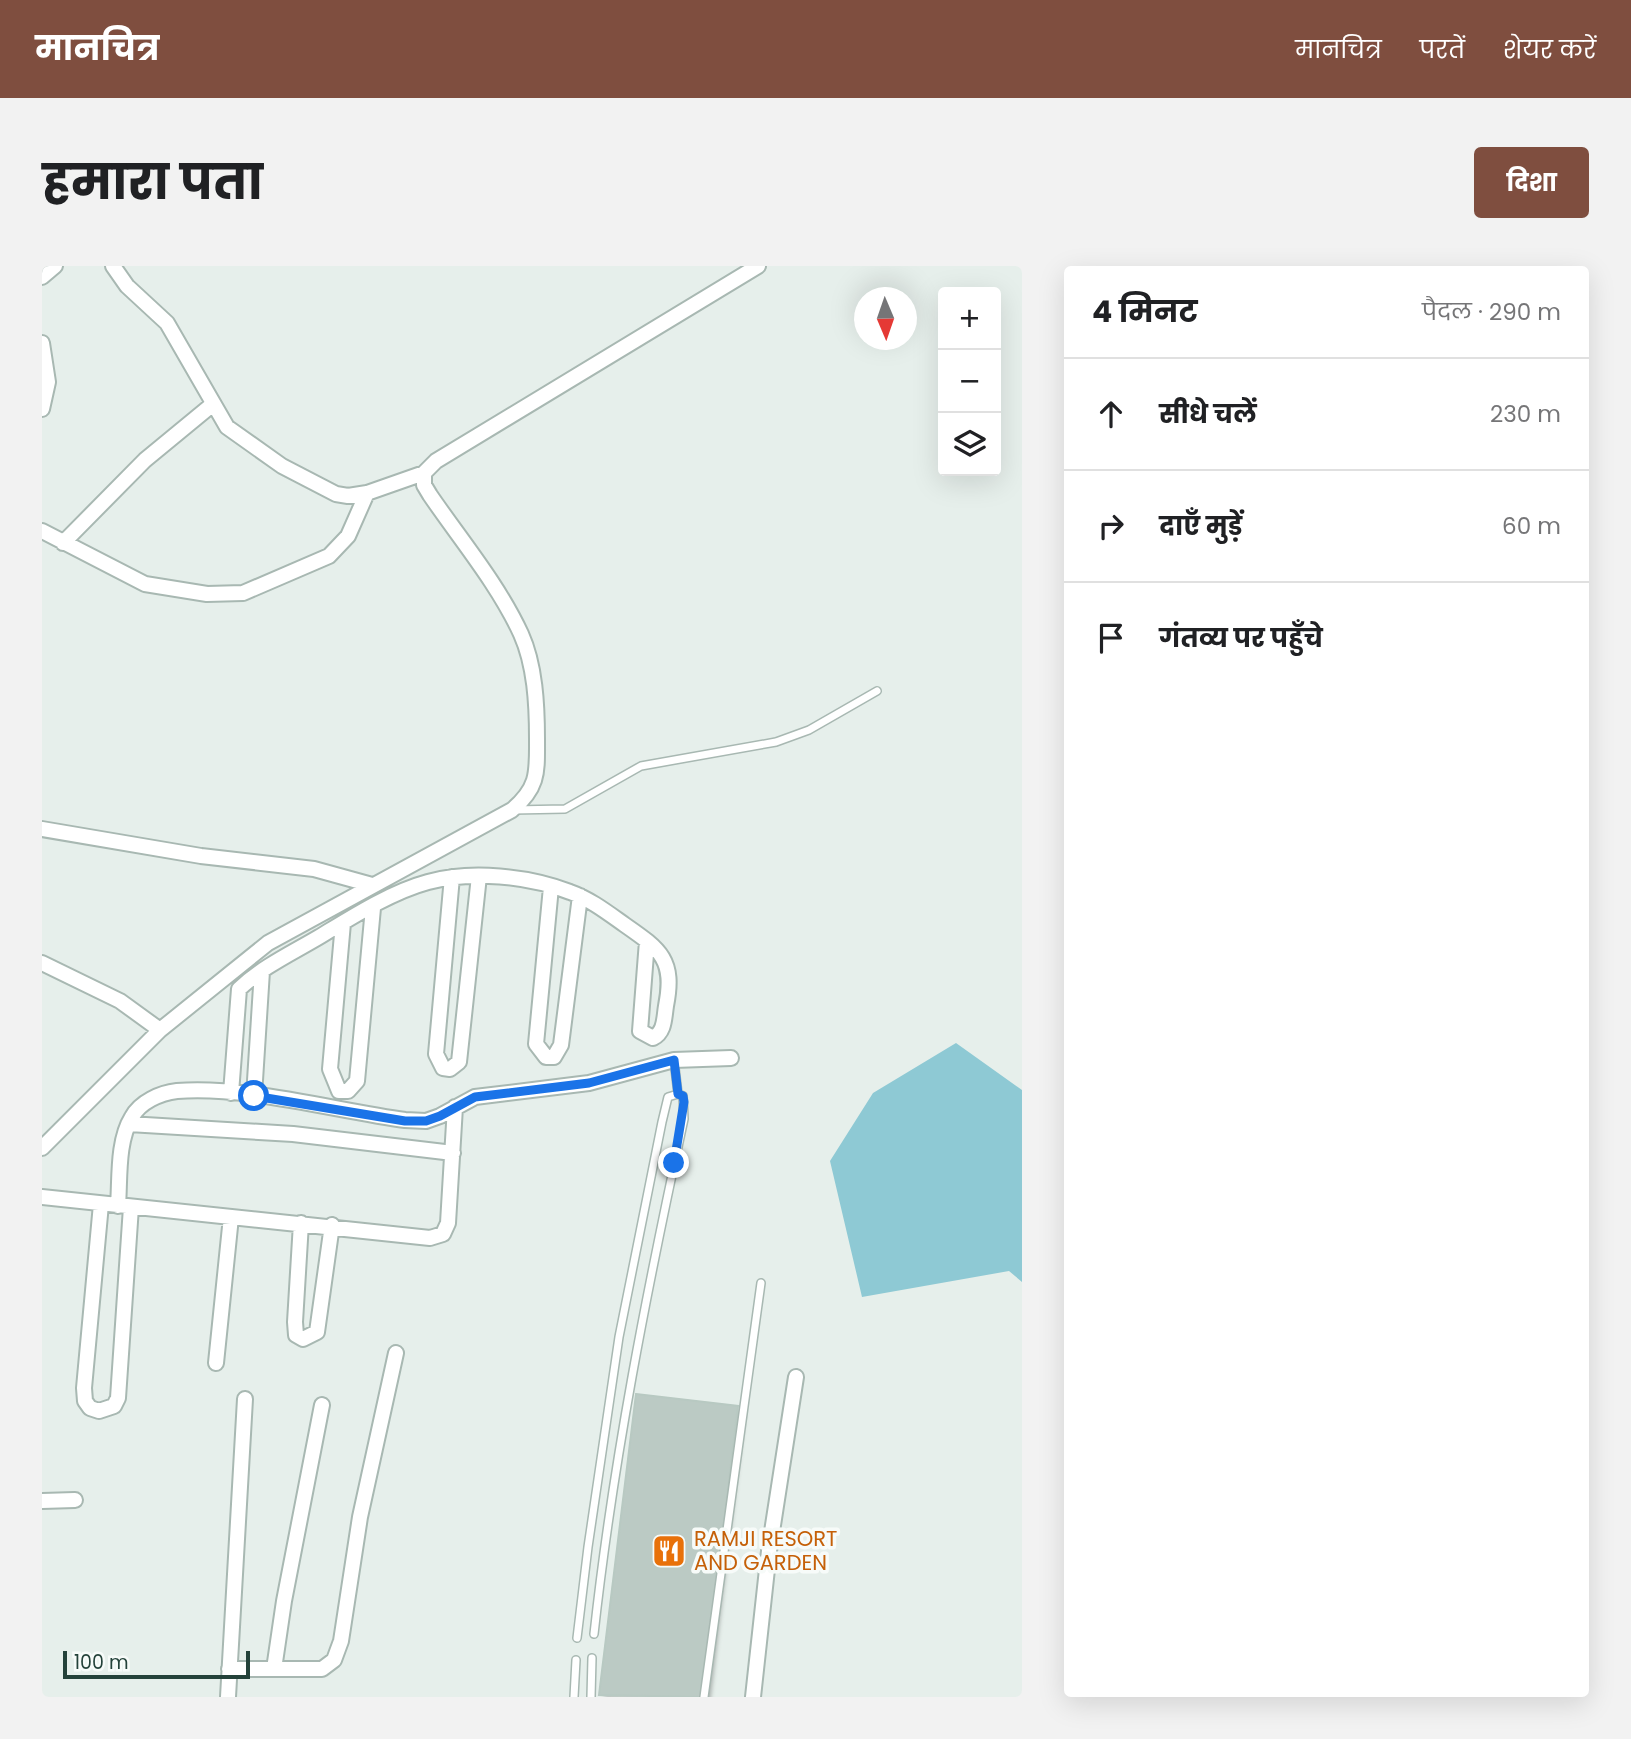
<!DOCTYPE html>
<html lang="hi">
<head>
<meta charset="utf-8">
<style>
	:root { --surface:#fff; --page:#f2f2f2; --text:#202124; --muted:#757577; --line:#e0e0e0; --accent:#7f4e3f }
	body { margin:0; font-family:Poppins,"Noto Sans Devanagari",sans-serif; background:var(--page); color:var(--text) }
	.controls { position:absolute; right:21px; top:21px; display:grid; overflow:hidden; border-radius:7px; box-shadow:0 7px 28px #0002 }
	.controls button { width:63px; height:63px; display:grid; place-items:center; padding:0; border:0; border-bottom:2px solid var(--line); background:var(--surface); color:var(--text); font:35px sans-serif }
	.compass { position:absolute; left:812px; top:21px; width:63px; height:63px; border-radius:50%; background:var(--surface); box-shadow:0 7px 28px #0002; rotate:178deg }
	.scale { position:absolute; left:21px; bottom:18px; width:187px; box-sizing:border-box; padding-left:7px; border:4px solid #24423a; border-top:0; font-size:19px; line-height:24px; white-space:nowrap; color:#24423a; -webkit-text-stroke:5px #f7fbf9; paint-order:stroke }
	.stop { position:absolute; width:21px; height:21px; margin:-16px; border:5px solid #1a73e8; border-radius:50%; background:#fff }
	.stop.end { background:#1a73e8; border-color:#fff; box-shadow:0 2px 7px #0008 }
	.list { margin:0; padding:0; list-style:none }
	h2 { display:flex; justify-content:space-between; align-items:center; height:91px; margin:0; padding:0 28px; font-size:30px }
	h2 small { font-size:23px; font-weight:400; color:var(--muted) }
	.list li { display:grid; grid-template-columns:46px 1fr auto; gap:21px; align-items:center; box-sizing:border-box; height:112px; padding:0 28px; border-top:2px solid var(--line) }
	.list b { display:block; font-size:26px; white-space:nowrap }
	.list em { font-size:23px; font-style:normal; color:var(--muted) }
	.icon { flex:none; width:38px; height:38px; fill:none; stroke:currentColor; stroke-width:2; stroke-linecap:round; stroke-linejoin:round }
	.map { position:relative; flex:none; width:980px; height:1431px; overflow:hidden; border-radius:7px }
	header { display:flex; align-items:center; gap:42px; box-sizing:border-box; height:98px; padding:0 35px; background:var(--accent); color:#fff }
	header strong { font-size:33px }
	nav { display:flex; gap:38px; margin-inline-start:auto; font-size:24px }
	.intro { display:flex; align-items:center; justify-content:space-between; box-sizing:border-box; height:168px; padding:0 42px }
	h1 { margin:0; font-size:49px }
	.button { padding:18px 32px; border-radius:7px; background:var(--accent); color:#fff; font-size:24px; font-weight:700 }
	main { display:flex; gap:42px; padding:0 42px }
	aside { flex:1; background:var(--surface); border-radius:7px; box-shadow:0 7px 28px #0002 }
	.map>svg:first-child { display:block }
</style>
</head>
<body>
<header>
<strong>मानचित्र</strong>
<nav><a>मानचित्र</a><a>परतें</a><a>शेयर करें</a></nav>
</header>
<div class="intro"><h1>हमारा पता</h1><a class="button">दिशा</a></div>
<main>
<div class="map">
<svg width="980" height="1431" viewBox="0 0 980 1431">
	<defs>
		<filter id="shadow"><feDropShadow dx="6" dy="6" stdDeviation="2" flood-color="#0004"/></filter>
	</defs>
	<rect width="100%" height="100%" fill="#e6efeb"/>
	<path fill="#8ec9d4" d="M914,777L980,824V1016L967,1005L820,1031L788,895L831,827Z"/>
	<path fill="#bbcac4" stroke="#b8c9c2" stroke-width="2" filter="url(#shadow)" d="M594,1128L696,1140L661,1431L557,1429Z"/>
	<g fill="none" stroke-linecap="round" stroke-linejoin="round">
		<defs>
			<path id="service" d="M471,544L523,543L599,500L734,476L767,464L835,425
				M632,794L636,828
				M535,1372L546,1281L577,1071L620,856L626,831L636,828L641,830L642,853C605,1024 571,1195 552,1368
				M532,1431L534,1394
				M549,1431L550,1392
				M662,1431L719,1017"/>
			<path id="minor" d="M71,0L85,20L125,57L185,161L240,200L294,228L306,230L325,227L382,207
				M0,11L13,0
				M0,77L6,116L0,143
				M0,265L103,318L165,328L201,327L287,290L306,270L325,227
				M21,277L103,194L171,138
				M0,563L159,590L272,603L330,619
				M410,611L394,788L401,802L408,803L417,796L437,610
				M509,621L494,778L504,791H512L519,779L538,630
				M301,657L288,803L297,825H306L315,815L331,642
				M0,697L78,735L118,764
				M189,827L197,723C220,701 250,687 277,671C310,651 349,626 386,616C429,604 487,610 528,626C548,633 566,647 583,659C619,684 633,694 624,740C622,752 623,766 611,772L598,765L605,675
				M212,830L220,705
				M87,858L251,868L411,887
				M0,882L118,764L226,677L470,544C497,521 495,506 495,473C495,438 493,399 479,368C456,318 418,273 388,229L382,219V207L394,195L716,0
				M0,931L388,972L401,968L406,957L413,841
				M59,938L42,1122L43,1135L48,1142L57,1145L72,1140L76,1132L89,941
				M76,940C78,913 75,875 90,851C98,836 118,827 135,825C200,819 296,845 363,854L384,855L398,850L433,831L547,817L632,794L689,792
				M259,957L253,1056L254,1069L261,1073L275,1066L290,959
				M174,1097L189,951
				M0,1235L33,1234
				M187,1403H280L292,1394L299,1375L318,1251L354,1087
				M232,1403L242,1335L280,1139
				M186,1431L203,1133
				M711,1431L727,1285L754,1111"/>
		</defs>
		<use href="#service" stroke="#a8b8b2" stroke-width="10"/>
		<use href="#minor" stroke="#a8b8b2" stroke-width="18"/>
		<use href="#service" stroke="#fff" stroke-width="7"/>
		<use href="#minor" stroke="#fff" stroke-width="14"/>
	</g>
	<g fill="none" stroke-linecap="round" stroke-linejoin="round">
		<path stroke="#1a73e8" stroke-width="9" d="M212,830L363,855H384L398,850L433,831L547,817L632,794L636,828L641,830L642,836L632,897"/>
	</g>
	<defs>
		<symbol id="restaurant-square" viewBox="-11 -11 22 22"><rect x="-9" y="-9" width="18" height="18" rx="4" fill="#e8710a" stroke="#f7fbf9"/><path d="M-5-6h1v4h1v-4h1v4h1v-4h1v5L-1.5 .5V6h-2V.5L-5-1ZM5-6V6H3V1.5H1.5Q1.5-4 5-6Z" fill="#fff"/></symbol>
	</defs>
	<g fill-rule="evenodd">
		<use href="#restaurant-square" x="608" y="1266" width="38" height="38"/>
	</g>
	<g text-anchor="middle" stroke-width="7" stroke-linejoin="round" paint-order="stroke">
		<g font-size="21" fill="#c56008" stroke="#f7fbf9" text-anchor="start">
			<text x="652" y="1280">RAMJI RESORT<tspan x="652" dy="24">AND GARDEN</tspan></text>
		</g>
	</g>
</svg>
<div class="controls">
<button>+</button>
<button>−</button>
<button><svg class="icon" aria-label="layers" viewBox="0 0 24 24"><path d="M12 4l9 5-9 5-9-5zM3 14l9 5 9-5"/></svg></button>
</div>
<svg class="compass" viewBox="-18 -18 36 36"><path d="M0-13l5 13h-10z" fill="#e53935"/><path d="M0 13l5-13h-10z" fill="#757577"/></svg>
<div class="scale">100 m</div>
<div class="stop" style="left:212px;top:830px"></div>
<div class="stop end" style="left:632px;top:897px"></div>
</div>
<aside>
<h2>4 मिनट<small>पैदल · 290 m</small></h2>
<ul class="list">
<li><svg class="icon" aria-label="ahead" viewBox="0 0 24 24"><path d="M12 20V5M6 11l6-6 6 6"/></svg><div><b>सीधे चलें</b></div><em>230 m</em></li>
<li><svg class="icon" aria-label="right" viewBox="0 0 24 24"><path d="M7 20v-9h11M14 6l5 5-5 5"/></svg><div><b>दाएँ मुड़ें</b></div><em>60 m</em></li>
<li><svg class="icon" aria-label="arrive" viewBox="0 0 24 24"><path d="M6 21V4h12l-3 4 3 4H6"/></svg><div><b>गंतव्य पर पहुँचे</b></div></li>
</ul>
</aside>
</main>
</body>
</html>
